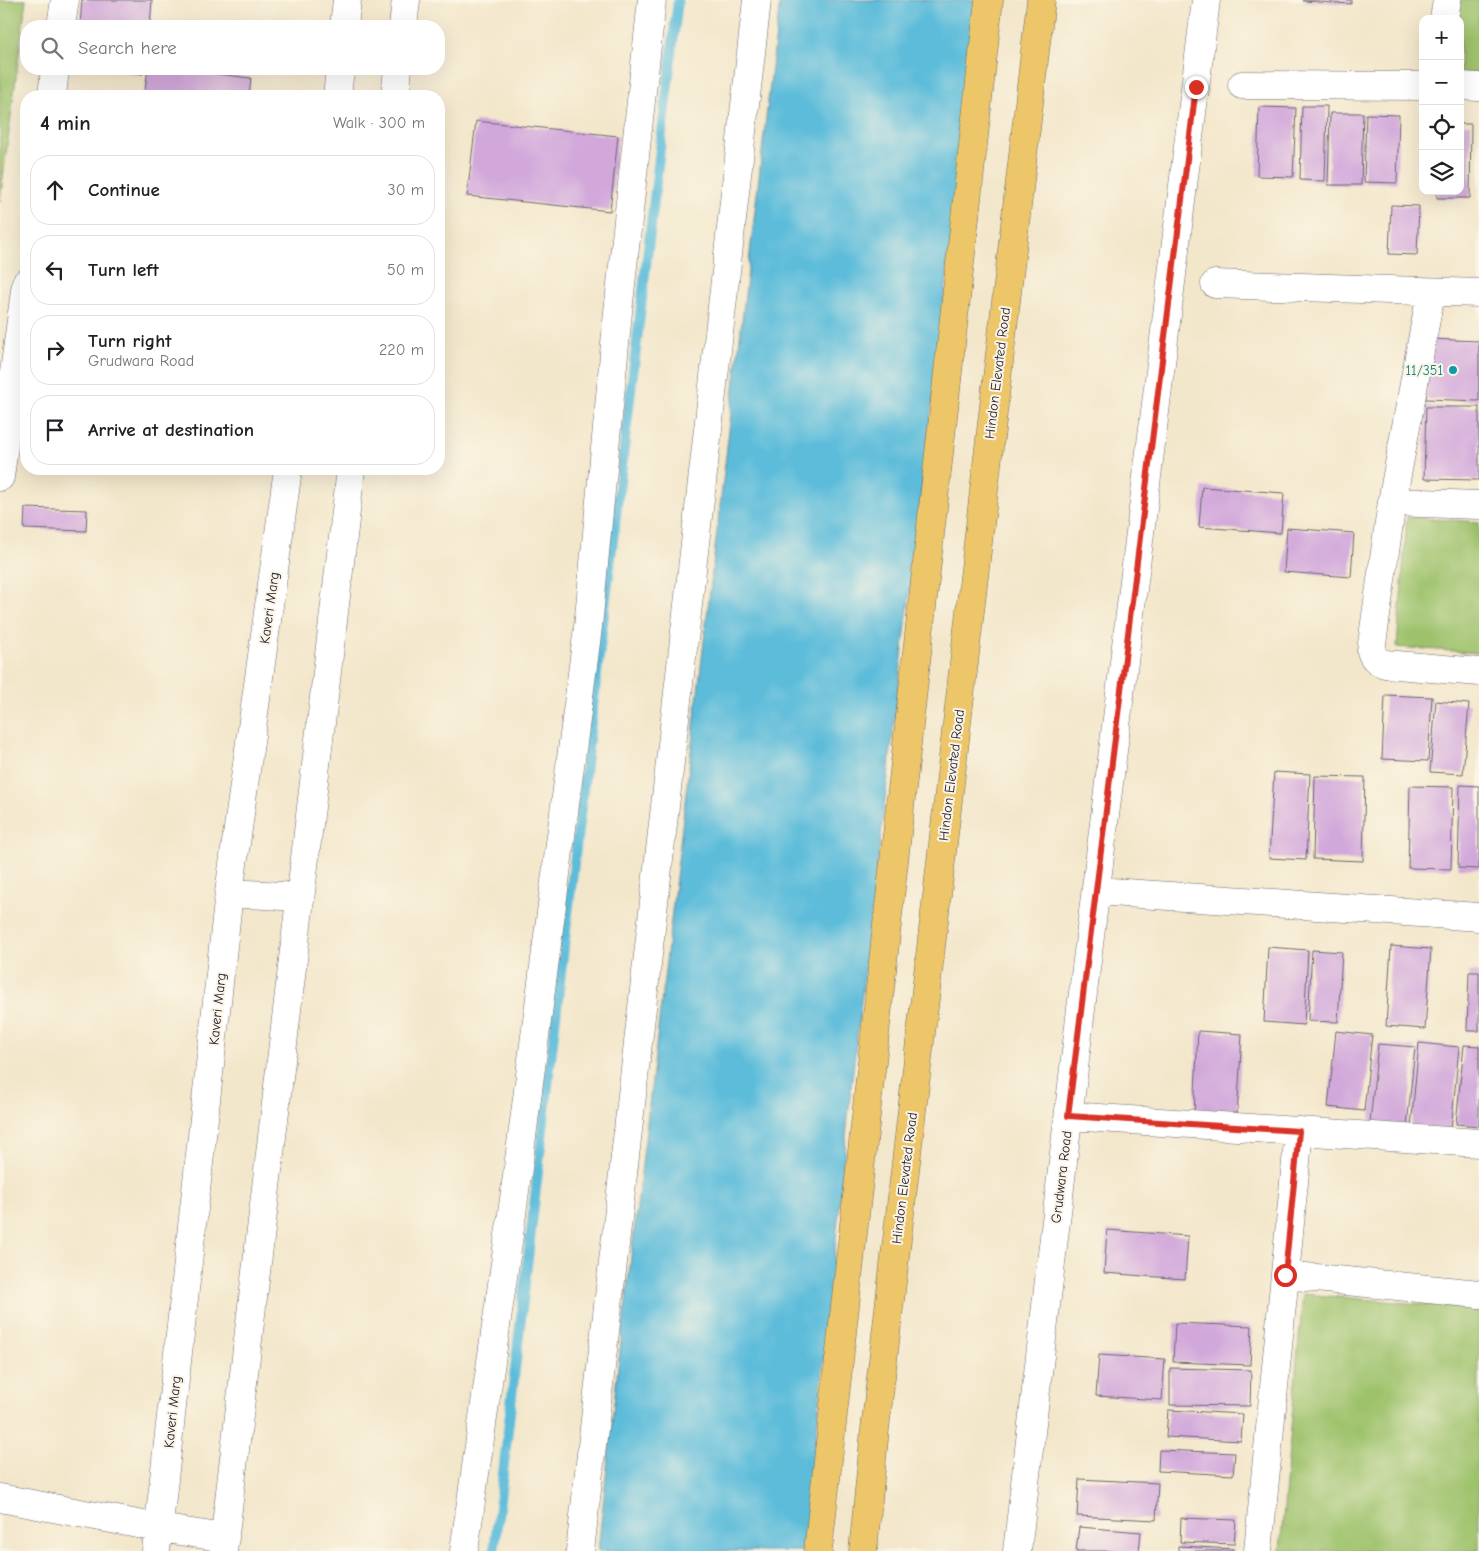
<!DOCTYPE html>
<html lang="en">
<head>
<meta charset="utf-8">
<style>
	:root { --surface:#fff; --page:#f6f6f6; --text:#202124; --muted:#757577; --line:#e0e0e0 }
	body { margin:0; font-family:"Comic Neue",sans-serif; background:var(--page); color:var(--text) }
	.controls { position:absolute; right:15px; top:15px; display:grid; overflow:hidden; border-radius:10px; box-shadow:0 5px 20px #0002 }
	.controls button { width:45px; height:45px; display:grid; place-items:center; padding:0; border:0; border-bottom:1px solid var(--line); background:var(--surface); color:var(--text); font:25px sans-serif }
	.stop { position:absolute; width:15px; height:15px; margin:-11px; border:4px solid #d93025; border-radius:50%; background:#fff }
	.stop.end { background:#d93025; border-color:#fff; box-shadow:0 1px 5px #0008 }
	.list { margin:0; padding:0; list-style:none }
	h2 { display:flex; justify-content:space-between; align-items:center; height:65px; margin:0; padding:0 20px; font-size:21px }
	h2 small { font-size:16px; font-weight:400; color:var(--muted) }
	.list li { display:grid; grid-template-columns:32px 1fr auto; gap:15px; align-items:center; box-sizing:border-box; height:70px; margin:0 10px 10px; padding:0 10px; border:1px solid var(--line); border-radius:20px }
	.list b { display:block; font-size:19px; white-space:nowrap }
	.list p { margin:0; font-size:16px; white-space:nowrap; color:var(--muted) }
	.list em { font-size:16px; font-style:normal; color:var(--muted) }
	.icon { flex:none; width:28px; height:28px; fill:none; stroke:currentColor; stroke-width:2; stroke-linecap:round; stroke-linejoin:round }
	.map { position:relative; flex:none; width:1479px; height:1551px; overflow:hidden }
	.search { position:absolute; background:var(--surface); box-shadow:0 5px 20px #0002; left:20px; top:20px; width:425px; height:55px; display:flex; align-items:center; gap:12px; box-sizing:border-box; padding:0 18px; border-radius:20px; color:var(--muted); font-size:19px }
	.panel { position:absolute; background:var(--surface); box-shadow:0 5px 20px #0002; left:20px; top:90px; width:425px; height:385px; border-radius:20px }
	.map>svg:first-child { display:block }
</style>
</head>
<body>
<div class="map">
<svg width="1479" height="1551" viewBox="0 0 1479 1551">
	<rect width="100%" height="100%" fill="#fcf5e5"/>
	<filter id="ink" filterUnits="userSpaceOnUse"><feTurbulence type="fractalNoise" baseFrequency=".02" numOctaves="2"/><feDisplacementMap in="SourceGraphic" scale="10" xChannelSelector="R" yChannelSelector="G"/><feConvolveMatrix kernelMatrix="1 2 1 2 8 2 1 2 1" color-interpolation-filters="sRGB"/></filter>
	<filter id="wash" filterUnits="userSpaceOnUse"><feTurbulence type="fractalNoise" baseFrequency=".0096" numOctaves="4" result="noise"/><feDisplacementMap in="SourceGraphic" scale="20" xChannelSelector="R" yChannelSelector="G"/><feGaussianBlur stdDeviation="1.12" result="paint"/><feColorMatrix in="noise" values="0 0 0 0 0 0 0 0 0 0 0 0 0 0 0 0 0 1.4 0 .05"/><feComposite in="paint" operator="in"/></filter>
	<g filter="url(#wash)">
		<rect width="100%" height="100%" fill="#f3e7cb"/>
		<path fill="#9ec26c" stroke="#607254" d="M0,0H26L0,201Z
			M1461,0H1479V73H1460V19H1459Z
			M1407,517L1479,522V653L1397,647Z
			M1303,1294L1479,1309V1551H1280Z"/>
		<path fill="#5cbcda" stroke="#3f6f8a" d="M780,0H980L851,1087L805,1551H598L616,1384Z"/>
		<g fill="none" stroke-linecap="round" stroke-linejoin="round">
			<path stroke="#5cbcda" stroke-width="10" d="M494,1551L564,947L678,0"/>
		</g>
		<g id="blocks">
			<path fill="#d2a8db" d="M82,0H152L150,26H80Z
				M1303,0H1351V4L1303,1Z
				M106,69H143V74L106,70Z
				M148,69H174L251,78L249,96H144Z
				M1302,106H1327L1325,181L1300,180Z
				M1259,107L1296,108L1293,177L1257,176Z
				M1330,113H1363L1361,185H1328Z
				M1366,114L1399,115L1397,183L1364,182Z
				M476,121L618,136L610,211L467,196Z
				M1460,124H1471L1470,198H1437V191H1460Z
				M1391,205L1419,206L1417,255L1389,254Z
				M1429,339L1479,341V401L1426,399Z
				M1426,407H1479V480L1424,479Z
				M1202,487L1284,493L1281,533L1199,527Z
				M25,508L87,510L86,531L24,529Z
				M1287,528L1354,533L1351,577L1284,572Z
				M1385,695L1432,697L1428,761L1382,759Z
				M1436,701L1469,704L1463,774L1430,772Z
				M1274,772L1310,774L1306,860L1269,858Z
				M1315,776L1365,777L1363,861L1313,859Z
				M1460,785L1479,786V869L1458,868Z
				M1410,786L1453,787L1451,869L1408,868Z
				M1391,946L1431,949L1425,1029L1386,1026Z
				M1268,947L1308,950L1304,1025L1264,1022Z
				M1312,950L1342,952L1338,1022L1308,1021Z
				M1469,972H1479V1031H1467Z
				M1198,1031L1242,1034L1237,1116L1194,1114Z
				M1336,1031L1372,1035L1364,1111L1328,1107Z
				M1419,1043L1459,1047L1451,1130L1411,1127Z
				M1378,1044L1415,1047L1407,1126L1370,1123Z
				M1464,1045L1479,1046V1126L1456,1124Z
				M1107,1230L1188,1236L1185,1279L1104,1273Z
				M1175,1323L1252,1326L1250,1365L1173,1362Z
				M1099,1355L1165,1359L1162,1400L1096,1396Z
				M1170,1368L1251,1370L1250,1406L1170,1405Z
				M1168,1410L1243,1414L1241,1441L1166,1437Z
				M1159,1450L1235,1453L1233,1475L1158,1471Z
				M1079,1479L1158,1483L1156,1520L1077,1516Z
				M1181,1518L1236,1520L1234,1544L1180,1542Z
				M1079,1527L1141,1532L1139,1551H1076Z
				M1178,1546L1233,1549V1551H1178Z"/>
		</g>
	</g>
	<g filter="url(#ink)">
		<use href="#blocks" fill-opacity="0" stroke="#6b676d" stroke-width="1"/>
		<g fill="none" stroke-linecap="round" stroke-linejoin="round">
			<defs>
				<path id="minor" d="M1444,19L1447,0
					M61,26L65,0
					M344,26L347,0
					M403,26L406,0
					M1242,85L1423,86
					M1460,86L1479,87
					M52,96L55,69
					M337,96L340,69
					M395,96L398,69
					M1215,284L1479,293
					M0,477L26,283
					M1392,502L1431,292
					M1479,505L1392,502L1371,651C1373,658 1377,661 1385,664L1479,672
					M1096,891L1479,917
					M229,893L299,897
					M1069,1116L1479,1143
					M1285,1275L1479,1294
					M0,1498L159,1528L225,1538
					M156,1551L229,893L288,469
					M223,1551L351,469
					M464,1551L512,1214L588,627L618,312L652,0
					M580,1551L757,0
					M1017,1551L1081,1009L1206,0
					M1258,1551L1299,1131"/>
				<path id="highway" d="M818,1551L989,0
					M863,1551L875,1429L1041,0"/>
			</defs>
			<use href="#minor" stroke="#6b676d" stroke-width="29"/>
			<use href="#highway" stroke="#6b676d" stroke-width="29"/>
			<use href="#minor" stroke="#fff" stroke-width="28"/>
			<use href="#highway" stroke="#ecc669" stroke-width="28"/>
		</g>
	</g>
	<g fill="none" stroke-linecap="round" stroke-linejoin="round" filter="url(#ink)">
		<path stroke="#d93025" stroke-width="6" d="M1196,87L1068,1116L1299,1131L1285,1275"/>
	</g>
	<circle fill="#0f9aa8" stroke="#fcf5e5" stroke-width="2" cx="1453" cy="370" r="5"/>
	<g text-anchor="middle" stroke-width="4" stroke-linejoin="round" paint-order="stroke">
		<g font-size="14" fill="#0d838f" stroke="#fcf5e5" text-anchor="end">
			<text x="1443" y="375">11/351</text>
		</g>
		<g font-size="14" fill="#22223b" stroke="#fcf5e5">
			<text transform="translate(997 373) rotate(-83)" y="5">Hindon Elevated Road</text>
			<text transform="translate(269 608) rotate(-82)" y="5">Kaveri Marg</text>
			<text transform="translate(951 775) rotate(-83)" y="5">Hindon Elevated Road</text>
			<text transform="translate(217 1009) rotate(-84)" y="5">Kaveri Marg</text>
			<text transform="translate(1061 1177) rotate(-83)" y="5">Grudwara Road</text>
			<text transform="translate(904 1178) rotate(-83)" y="5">Hindon Elevated Road</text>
			<text transform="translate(172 1412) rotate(-84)" y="5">Kaveri Marg</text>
		</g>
	</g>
</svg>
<div class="controls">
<button>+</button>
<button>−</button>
<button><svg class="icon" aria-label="locate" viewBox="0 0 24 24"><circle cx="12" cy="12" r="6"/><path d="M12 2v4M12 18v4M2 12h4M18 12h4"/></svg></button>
<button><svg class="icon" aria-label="layers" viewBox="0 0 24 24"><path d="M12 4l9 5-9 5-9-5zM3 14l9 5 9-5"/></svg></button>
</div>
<div class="stop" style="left:1285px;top:1275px"></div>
<div class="stop end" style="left:1196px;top:87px"></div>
<div class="search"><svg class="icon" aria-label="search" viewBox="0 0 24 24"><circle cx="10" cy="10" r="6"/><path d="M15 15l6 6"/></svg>Search here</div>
<section class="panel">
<h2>4 min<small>Walk · 300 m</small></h2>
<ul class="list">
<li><svg class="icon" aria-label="ahead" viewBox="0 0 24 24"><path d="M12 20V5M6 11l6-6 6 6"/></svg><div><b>Continue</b></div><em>30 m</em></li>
<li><svg class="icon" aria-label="left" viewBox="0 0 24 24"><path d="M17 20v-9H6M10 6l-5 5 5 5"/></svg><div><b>Turn left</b></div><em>50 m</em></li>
<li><svg class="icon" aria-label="right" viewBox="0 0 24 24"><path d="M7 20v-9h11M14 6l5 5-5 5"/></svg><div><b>Turn right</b><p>Grudwara Road</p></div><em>220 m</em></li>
<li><svg class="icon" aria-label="arrive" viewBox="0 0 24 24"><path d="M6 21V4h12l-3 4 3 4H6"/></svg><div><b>Arrive at destination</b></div></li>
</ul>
</section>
</div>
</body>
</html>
